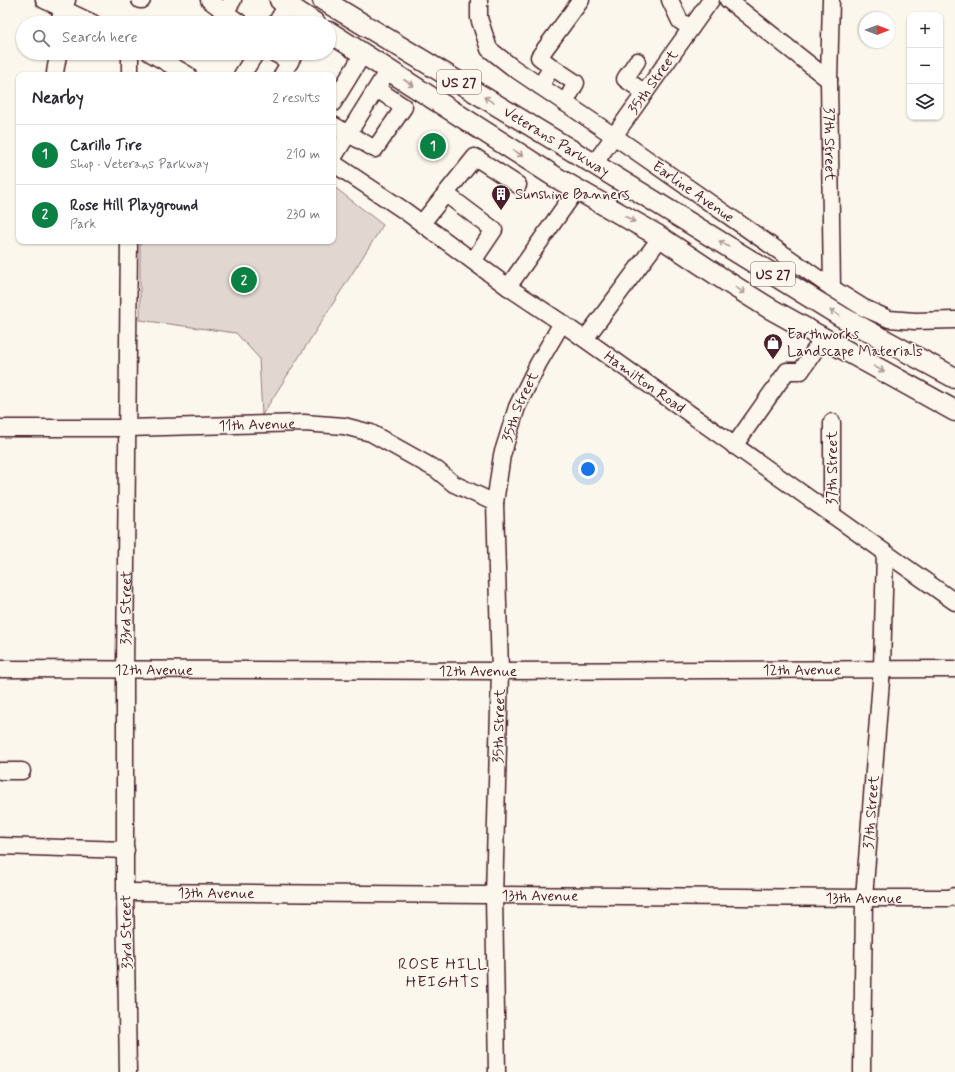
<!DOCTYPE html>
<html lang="en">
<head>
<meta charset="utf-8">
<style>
	:root { --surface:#fff; --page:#f2f2f3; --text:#2b2b33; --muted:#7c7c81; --line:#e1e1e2; --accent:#0b8043 }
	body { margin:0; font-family:Mynerve,sans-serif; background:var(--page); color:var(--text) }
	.controls { position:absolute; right:12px; top:12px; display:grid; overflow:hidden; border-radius:8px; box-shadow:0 1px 3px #0004 }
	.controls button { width:36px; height:36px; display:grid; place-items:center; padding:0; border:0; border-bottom:1px solid var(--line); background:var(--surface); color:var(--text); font:20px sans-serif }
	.compass { position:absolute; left:859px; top:12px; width:36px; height:36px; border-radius:50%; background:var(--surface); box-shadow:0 1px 3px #0004; rotate:90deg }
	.you { position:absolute; left:588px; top:469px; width:14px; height:14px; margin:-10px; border:3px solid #fff; border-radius:50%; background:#1a73e8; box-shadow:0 0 0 6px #1a73e833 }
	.badge { display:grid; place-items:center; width:26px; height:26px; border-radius:50%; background:var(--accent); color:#fff; font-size:13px; font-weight:700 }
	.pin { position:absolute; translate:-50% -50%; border:2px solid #fff; box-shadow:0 1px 4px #0006 }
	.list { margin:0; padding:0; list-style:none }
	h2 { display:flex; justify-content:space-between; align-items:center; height:52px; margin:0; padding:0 16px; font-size:17px }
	h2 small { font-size:13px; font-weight:400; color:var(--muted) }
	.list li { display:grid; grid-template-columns:26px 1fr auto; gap:12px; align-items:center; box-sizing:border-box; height:60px; padding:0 16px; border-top:1px solid var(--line) }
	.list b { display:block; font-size:15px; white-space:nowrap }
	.list p { margin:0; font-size:13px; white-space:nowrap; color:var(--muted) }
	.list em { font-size:13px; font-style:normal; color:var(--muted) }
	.icon { flex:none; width:22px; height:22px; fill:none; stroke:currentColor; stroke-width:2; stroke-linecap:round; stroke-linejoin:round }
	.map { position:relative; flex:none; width:955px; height:1072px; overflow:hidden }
	.search { position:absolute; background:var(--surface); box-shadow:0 1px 3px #0004; left:16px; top:16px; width:320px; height:44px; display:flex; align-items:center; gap:10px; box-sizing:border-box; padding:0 14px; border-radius:22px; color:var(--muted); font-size:15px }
	.panel { position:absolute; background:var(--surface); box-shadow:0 1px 3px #0004; left:16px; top:72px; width:320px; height:172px; border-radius:8px }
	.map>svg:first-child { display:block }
</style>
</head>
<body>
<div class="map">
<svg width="955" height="1072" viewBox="0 0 955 1072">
	<rect width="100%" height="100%" fill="#fbf7ec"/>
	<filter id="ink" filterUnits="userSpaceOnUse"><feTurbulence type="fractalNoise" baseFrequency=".025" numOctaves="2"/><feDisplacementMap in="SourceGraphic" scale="8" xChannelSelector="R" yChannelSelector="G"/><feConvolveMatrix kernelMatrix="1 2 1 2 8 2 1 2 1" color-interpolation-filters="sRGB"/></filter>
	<g filter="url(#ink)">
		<path fill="#e2d7d0" stroke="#967b7e" d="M333,186L383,225L262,415L259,358L236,333L140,320V241H333Z"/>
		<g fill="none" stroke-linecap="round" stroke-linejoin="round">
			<defs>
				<g id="minor">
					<path d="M44,0L93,23"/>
					<path d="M140,0H142"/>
					<path d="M209,0L225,12L233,0"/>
					<path id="s1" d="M479,0V18L489,49L512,67L614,136L832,288L864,308L889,319L915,321L955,320"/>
					<path d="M670,0L680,21L691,28"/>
					<path d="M728,0L829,80"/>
					<path id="s2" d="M831,0L829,80L832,288"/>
					<path d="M58,23L67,0"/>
					<path d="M217,23L225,12L240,23"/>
					<path d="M276,23L287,5"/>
					<path d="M150,53L188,75"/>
					<path d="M274,53L290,62"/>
					<path d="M637,61L625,79L645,93"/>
					<path d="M552,67L576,83L565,103"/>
					<path d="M55,75C55,67 58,61 58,53"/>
					<path d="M130,75V53"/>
					<path d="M242,75L256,53"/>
					<path d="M282,75L295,53"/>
					<path d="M540,86L552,67L539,57L581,0"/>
					<path d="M333,103L363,54"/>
					<path d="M333,125L375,149L404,107L377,89"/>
					<path d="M333,158L388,70"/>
					<path id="s3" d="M333,163L405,211L508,287L562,323L955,602"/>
					<path id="s4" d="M594,164L711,0"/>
					<path d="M446,194L494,230L473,261"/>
					<path d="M422,223L475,157L518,185"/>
					<path d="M508,287L577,189"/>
					<path d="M585,339L661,237"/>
					<path d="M832,422V515"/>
					<path id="s5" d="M0,428H128L304,423L344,426L371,433L437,470L454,484L495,503"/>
					<path d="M734,446L787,371H801L823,338"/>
					<path id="s6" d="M0,669L500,671L955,669"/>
					<path d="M0,771H22"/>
					<path d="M0,846L126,850"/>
					<path id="s7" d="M125,892L864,898H949L955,896"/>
					<path id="s8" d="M128,1072L125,892V669L129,241"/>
					<path id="s9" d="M497,1072L494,896L500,671L495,503L502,455L517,407L538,364L562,323"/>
					<path id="s10" d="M862,1072L864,898L882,668L885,553"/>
				</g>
				<g id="major">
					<path d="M280,0L315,23"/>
					<path id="s11" d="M323,0L594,164L842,317L955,378"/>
					<path d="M329,32L557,178L657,235L729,283L769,308L955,411"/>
				</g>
			</defs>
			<use href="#minor" stroke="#4a1f2b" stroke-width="19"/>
			<use href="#major" stroke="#4a1f2b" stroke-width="23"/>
			<use href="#minor" stroke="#fbf7ec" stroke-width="16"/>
			<use href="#major" stroke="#fbf7ec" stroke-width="20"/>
		</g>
		<defs><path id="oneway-shaft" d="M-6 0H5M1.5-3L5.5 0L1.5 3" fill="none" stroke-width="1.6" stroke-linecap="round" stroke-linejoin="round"/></defs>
		<g stroke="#ab9695">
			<use href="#oneway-shaft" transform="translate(409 83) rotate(33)"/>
			<use href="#oneway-shaft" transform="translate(489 100) rotate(-149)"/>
			<use href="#oneway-shaft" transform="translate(518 153) rotate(33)"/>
			<use href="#oneway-shaft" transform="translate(630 219) rotate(30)"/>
			<use href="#oneway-shaft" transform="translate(724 244) rotate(-148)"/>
			<use href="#oneway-shaft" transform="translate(740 290) rotate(31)"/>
			<use href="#oneway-shaft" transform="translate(835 313) rotate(-148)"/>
			<use href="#oneway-shaft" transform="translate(879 369) rotate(28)"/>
		</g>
	</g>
	<defs>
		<symbol id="building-pin" viewBox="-11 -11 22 30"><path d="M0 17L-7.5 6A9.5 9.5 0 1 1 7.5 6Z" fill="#4a1f2b" stroke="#fbf7ec"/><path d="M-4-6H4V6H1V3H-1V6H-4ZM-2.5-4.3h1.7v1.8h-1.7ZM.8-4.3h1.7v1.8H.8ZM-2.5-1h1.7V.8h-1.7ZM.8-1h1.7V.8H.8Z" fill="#fff"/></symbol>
		<symbol id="shop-pin" viewBox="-11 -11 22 30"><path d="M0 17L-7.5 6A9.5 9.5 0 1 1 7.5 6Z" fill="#4a1f2b" stroke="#fbf7ec"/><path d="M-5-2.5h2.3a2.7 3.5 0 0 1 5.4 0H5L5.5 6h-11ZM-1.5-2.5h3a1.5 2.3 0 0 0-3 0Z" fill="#fff"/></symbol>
	</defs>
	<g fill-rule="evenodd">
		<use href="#building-pin" x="490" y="183" width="22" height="30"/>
		<use href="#shop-pin" x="762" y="332" width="22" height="30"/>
	</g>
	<g text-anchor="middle" stroke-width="3" stroke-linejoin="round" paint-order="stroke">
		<g fill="#fbf7ec" stroke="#7f6065" stroke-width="1">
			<rect x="437" y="70" width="44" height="24" rx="3"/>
			<rect x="751" y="262" width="44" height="24" rx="3"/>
		</g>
		<g font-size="14" font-weight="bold" fill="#4a1f2b">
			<text x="459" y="87">US 27</text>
			<text x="773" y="279">US 27</text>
		</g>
		<g font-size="15" fill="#4a1f2b" stroke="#fbf7ec">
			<text dy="5" stroke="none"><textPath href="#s4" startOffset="101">35th Street</textPath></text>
			<text dy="5" stroke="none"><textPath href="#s11" startOffset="273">Veterans Parkway</textPath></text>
			<text dy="5" stroke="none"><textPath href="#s2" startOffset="144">37th Street</textPath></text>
			<text dy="5" stroke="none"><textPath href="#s1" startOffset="300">Earline Avenue</textPath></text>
			<text dy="5" stroke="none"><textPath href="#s3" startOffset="381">Hamilton Road</textPath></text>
			<text dy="5" stroke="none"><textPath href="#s9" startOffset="669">35th Street</textPath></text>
			<text dy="5" stroke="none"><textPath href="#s5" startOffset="257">11th Avenue</textPath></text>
			<text transform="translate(832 468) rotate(-90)" y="5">37th Street</text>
			<text dy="5" stroke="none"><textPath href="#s8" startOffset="464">33rd Street</textPath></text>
			<text dy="5" stroke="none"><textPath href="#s6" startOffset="802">12th Avenue</textPath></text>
			<text dy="5" stroke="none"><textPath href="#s6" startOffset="154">12th Avenue</textPath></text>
			<text dy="5" stroke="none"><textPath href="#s6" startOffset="478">12th Avenue</textPath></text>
			<text dy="5" stroke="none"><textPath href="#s9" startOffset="346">35th Street</textPath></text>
			<text dy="5" stroke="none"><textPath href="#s10" startOffset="260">37th Street</textPath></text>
			<text dy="5" stroke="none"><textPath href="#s7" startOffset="91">13th Avenue</textPath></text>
			<text dy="5" stroke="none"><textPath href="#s7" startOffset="415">13th Avenue</textPath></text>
			<text dy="5" stroke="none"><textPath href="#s7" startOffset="739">13th Avenue</textPath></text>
			<text transform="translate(126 932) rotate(-91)" y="5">33rd Street</text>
		</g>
		<g font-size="15" fill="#4a1f2b" stroke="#fbf7ec" text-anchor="start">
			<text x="515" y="199">Sunshine Banners</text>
			<text x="787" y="339">Earthworks<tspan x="787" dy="17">Landscape Materials</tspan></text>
		</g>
		<g font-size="16" letter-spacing="1" fill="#4a1f2b" stroke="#fbf7ec">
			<text x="443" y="969">ROSE HILL<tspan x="443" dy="18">HEIGHTS</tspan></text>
		</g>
	</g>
</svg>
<div class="controls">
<button>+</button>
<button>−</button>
<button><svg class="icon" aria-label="layers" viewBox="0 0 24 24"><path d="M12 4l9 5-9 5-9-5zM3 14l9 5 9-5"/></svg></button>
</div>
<svg class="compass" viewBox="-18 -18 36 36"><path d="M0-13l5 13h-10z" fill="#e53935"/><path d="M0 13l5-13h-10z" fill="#7c7c81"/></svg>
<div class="you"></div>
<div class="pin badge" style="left:433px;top:146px">1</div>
<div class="pin badge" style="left:244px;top:280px">2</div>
<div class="search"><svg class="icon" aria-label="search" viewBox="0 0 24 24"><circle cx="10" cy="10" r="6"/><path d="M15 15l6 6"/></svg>Search here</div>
<section class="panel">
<h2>Nearby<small>2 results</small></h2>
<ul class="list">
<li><span class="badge">1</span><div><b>Carillo Tire</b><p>Shop · Veterans Parkway</p></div><em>210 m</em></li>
<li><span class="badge">2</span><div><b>Rose Hill Playground</b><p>Park</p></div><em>230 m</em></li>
</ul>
</section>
</div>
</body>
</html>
